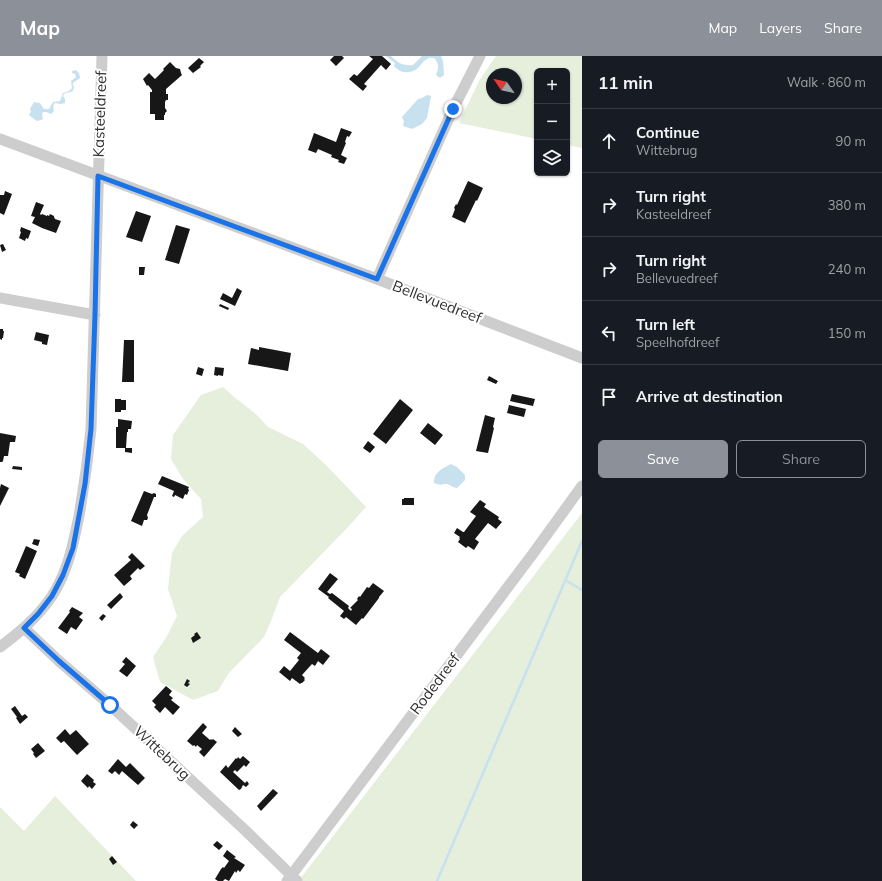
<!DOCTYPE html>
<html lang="en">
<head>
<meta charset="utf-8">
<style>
	:root { --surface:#171b24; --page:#20242c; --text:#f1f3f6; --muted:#9ea1a6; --line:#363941; --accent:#8c9099 }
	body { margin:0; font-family:Mulish,sans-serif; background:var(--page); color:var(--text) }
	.controls { position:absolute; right:12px; top:12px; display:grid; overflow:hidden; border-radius:6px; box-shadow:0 1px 3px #0004 }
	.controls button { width:36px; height:36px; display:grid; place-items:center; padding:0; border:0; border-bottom:1px solid var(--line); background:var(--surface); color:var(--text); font:20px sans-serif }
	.compass { position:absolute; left:486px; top:12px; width:36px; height:36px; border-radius:50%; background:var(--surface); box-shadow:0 1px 3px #0004; rotate:304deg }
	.stop { position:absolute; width:12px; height:12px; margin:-9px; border:3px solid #1a73e8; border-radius:50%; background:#fff }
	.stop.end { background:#1a73e8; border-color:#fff; box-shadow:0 1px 4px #0008 }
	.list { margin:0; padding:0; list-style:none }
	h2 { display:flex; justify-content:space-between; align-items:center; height:52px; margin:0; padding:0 16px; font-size:17px }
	h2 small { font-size:13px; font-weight:400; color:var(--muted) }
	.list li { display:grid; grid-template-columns:26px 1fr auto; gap:12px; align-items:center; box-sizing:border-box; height:64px; padding:0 16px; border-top:1px solid var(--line) }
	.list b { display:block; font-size:15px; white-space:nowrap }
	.list p { margin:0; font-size:13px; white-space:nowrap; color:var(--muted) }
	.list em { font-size:13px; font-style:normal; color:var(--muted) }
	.actions { display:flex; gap:8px; padding:12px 16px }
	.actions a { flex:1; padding:9px 0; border:1px solid var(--accent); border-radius:6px; text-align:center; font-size:14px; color:var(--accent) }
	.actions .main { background:var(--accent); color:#fff }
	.icon { flex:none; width:22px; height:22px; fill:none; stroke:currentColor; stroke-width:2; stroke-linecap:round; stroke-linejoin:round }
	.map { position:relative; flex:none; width:582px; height:825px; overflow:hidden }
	header { display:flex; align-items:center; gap:24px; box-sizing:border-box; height:56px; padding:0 20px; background:var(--accent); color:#fff }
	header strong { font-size:19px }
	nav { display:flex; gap:22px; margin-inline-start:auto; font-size:14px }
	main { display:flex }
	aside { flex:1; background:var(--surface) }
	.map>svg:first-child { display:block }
</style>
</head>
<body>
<header>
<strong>Map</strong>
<nav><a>Map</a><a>Layers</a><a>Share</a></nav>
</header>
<main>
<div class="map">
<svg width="582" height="825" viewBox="0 0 582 825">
	<rect width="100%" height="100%" fill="#fff"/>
	<path fill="#e6eedc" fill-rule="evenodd" d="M496,0H582V92L567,89V15H537V83L459,67L479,25ZM492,18H516V42H492Z
		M223,331L233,340L257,359L268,371L303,388L326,409L366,451L349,470L280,541L273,560L264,581L228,618L218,635L193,644L160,626L153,601L167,580L177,560L168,533L172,497L182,480L203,461L201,443L183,423L171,403L173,379L201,339Z
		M582,457V825H298L303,819Z
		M55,740L136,825H0V751L24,775Z"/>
	<path fill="#c7e1ef" d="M386,0H391C398,7 403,10 413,9L422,0H441L443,5L444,19L440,22L436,19C439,12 439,7 434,2C431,2 430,1 427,3C423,5 421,9 418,12C410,19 400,17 394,10L395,7Z
		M76,14L79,17L80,22L73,27V29L74,31L73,35C69,38 65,35 63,40L65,43V47L61,48L55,47C52,50 54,52 54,55L51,58L46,56H43L42,58L43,63L41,64L37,65L30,60L29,58L31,56L30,53L34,46L40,47L44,53H49L53,46L60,45L63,37L69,35L72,32L71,25L76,21L75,18L72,17V15Z
		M427,39L431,40L427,62L422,68L412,73L403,70L404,65L402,61L418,43L422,42Z
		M451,408L457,411L465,419V424L457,432C453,432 451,429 447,428C442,428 440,430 434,427C433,417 443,412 451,408Z"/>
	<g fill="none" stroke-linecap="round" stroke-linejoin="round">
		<path stroke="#c7e1ef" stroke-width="2.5" d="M565,524L582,534
			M437,825L582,485"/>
	</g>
	<path fill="#171717" d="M334,0H342L344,2L336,10L330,4Z
		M369,0H382L391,8L386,14L381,9L364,28L367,30L363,35L349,23L354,18L357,20L373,3Z
		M199,2L204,6L200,10L201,11L193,17L188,12Z
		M170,6L176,12L180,13L181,17L182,19L166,33V38H168V44H166L165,46V52L167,55L165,57V59H164V64H155V58H150V36H152V34L148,29L147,30L143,23L149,17L155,23L164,14L163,13Z
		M341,72L352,76L349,81L347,80L345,86L346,87L341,99L347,102L344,108L338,106L339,104L331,101L332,99L318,93L316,97L308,94L314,77L336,86Z
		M468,125L483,132L477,145L476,144L465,167L452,161L455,153L454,152L456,148L457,149Z
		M5,135L12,138L4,159L0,157V139H4Z
		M36,146L44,149L40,158L41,159L42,158L47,160V159L49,160L50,158L54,160V161L55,163L61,165L56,177L42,172L32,167L35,161L31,160Z
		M136,155L151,160L142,186L126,181Z
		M176,169L190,173L179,208L165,204Z
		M21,171L31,175L28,183L26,182L25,185L19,182L21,176L20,175Z
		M3,188L6,194L2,196L0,189Z
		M139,211H145L144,219H139Z
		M237,232L242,235L235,250L220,243L223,237L232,242Z
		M220,248L229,252L228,254L219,250Z
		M0,273H3V275H4L3,282H2V284L0,283Z
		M36,276L49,279L47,289L42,288V286L34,284Z
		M124,284H134V326H122Z
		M259,291L291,297L288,315L248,308L251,292L259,294Z
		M198,311L204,313L202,320L196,318Z
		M215,311L224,312L223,320L218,319V320L214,319Z
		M489,320L498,325L496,328L487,324Z
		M512,338L535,343L533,350L514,346L510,345Z
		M115,343H121V344H126V354H121V356H115Z
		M400,343L413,354L386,388L373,378Z
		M509,349L526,353L524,361L507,357Z
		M485,359L495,362L493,371L494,372L488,397L476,395Z
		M118,363L132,365L131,373H128V376H127L126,392H116V371H118Z
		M428,367L443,379L435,389L420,377Z
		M0,377L16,380L15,386H10L8,400H4L3,405L2,406H0Z
		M368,385L375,391L370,397L363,392Z
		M125,392H132V397L125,396Z
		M13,410L22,411V414L12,413Z
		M162,420L189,431L188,433L189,434L187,439L185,438L183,443L175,439L174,441L172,440L174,435L158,428Z
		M1,428L9,432L0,450V432Z
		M144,435L152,438L154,437L156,438V441H154L147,459L148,462L147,464H144L142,470L131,465Z
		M404,442H414V449H402V443H404Z
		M480,444L486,448L484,451L499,461L498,463L502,466L496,473L488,467L475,483L479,486L474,494L468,490L466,492L458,486L460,483L459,482L460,481L454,477L457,472L463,476H464L476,460L470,456Z
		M34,483L40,484L38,490L32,488Z
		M26,490L37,495L25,523L19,520L20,518L15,516Z
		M132,497L145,510L140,514L138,512L130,520L132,523L124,530L114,519L131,504L128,501Z
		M330,517L338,523L327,536L330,538L332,537L349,550L348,552L351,555L352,553L350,552L358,544L357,543L359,540L360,541L367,531L369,532L373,527L384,535L379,541V542L363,563L362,562L356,569L346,561L344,563L340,560L344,555L328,542L329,541L318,533Z
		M120,537L123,541L111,553L107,549Z
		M72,551L83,557L79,561L83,564L76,574L71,571L67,578L58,572L70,556L69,555Z
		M103,558L106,560L102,565L99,562Z
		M197,576L201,582L193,587L191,582L195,579L194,578Z
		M290,576L318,597L321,593L330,600L323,609L318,605L315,610L312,608L302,619L305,622L304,623L305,624L302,627H301L300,628L292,622L290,625L279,616L284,610L290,615L299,604L297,602L301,597L284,584Z
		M126,601L136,610L127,621L119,615L125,608L122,606Z
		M187,623L190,625L188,627L190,628L187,631L184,629Z
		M166,630L172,635L169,639L173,642L171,644L180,651L173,659L165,651L160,657L154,651L156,649L152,645Z
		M15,650L22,660L25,658L28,661L20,668L16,662L17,661L11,653Z
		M203,667L207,671L202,677L210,684L211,683L212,684L213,683L217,686L204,701L199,696L202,693L197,689L196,691L194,689L193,690L187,685Z
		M235,671L242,678L238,681L232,675Z
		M65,673L70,679L76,674L89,688L77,699L64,685L61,687L56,682Z
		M38,687L45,695L36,702L33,698L34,697L31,693Z
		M243,700L250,706L246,711L244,709L237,716L235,714L233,716L245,727L247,725L249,728L246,731L243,729L241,733L239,734L220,716L226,709L228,712L236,702L237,703L238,701L240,703Z
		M118,703L126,711L130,707L145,722L138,729L122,715L119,719L115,715L112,718L108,715Z
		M87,718L94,724L93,726L96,728L92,733L89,730L88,732L81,725Z
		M273,733L278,737L261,755L257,750Z
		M133,765L138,769L134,773L130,769Z
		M217,785L223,790L219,794L213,789Z
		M227,794L236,801L234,802L245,809L240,816L238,814L236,817L235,815L229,825L225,823L223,825H218L215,823L221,813L223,811L224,812L229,805L223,800Z
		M112,800L117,806L113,809L109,803Z"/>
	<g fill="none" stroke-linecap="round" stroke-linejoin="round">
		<path stroke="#cdcdcd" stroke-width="11" d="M0,83L377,223L582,302
			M377,223L453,53L480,0
			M0,242L95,259
			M24,572L59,605L110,649L247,776L297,825
			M0,591C20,576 37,562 52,540C68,515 73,489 79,460C84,431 88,402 91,373L102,0
			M287,825L532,499L582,430"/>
	</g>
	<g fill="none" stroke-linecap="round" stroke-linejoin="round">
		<path stroke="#1a73e8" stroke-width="5" d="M110,649L59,605L24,572L38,558L52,540L63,519L73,492L85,428L91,373L95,259L98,120L377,223L453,53"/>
	</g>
	<g text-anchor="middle" stroke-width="4" stroke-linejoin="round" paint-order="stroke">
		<g font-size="15" fill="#303030" stroke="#fff">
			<text transform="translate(100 58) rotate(-88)" y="5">Kasteeldreef</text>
			<text transform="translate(437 246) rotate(21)" y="5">Bellevuedreef</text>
			<text transform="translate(435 628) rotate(-53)" y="5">Rodedreef</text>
			<text transform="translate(162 697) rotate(43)" y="5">Wittebrug</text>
		</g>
	</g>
</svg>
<div class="controls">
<button>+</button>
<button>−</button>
<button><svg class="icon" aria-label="layers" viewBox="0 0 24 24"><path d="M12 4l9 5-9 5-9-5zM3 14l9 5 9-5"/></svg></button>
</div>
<svg class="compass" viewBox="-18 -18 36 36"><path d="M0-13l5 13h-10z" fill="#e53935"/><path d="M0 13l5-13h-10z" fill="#9ea1a6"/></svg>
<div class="stop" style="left:110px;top:649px"></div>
<div class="stop end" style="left:453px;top:53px"></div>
</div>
<aside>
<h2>11 min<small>Walk · 860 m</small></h2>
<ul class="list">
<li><svg class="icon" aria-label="ahead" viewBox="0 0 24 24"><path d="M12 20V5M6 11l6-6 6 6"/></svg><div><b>Continue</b><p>Wittebrug</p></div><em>90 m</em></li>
<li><svg class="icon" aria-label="right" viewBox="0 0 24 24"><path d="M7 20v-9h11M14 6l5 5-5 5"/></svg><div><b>Turn right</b><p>Kasteeldreef</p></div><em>380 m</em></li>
<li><svg class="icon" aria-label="right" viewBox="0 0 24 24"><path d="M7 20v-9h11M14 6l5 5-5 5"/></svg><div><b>Turn right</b><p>Bellevuedreef</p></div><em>240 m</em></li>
<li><svg class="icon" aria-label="left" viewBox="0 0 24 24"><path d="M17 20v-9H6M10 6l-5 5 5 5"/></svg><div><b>Turn left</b><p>Speelhofdreef</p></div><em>150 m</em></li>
<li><svg class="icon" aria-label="arrive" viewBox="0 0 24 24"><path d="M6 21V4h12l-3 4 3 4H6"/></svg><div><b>Arrive at destination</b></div></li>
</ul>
<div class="actions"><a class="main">Save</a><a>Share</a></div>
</aside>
</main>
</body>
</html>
